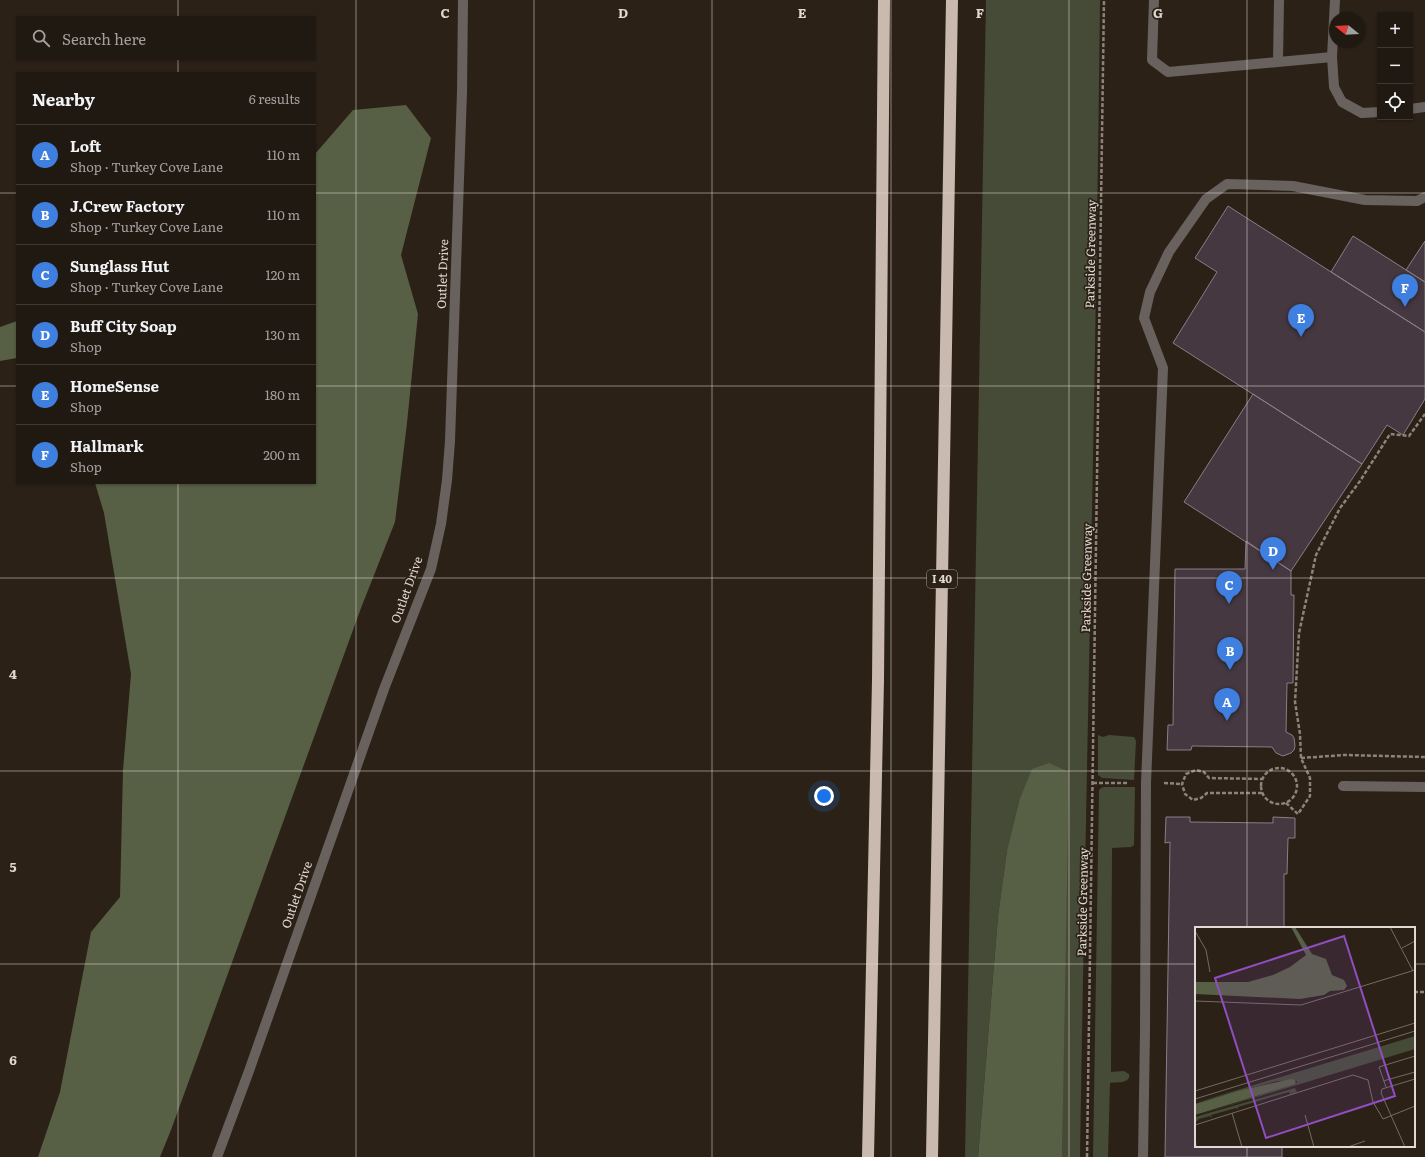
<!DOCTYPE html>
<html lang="en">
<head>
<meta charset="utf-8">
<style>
	:root { --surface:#201911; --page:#28221a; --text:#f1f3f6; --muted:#a2a09f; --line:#3d3831; --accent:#1a73e8 }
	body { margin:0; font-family:Literata,serif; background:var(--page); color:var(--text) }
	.controls { position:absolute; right:12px; top:12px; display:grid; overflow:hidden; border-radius:0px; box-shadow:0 1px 3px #0004 }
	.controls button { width:36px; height:36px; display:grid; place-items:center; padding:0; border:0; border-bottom:1px solid var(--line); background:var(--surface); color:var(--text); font:20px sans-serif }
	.compass { position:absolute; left:1329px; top:12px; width:36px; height:36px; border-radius:50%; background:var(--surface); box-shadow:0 1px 3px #0004; rotate:288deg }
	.you { position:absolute; left:824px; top:796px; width:14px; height:14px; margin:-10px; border:3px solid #fff; border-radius:50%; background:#1a73e8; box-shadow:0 0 0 6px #1a73e833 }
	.badge { display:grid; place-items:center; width:26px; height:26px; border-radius:50%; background:var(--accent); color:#fff; font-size:13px; font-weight:700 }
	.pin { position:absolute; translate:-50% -33px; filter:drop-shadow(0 1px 2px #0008) }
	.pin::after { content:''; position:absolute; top:21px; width:14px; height:12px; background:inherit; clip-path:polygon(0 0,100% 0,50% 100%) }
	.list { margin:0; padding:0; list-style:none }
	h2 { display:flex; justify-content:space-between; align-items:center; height:52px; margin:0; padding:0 16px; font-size:17px }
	h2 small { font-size:13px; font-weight:400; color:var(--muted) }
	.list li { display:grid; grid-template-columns:26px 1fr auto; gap:12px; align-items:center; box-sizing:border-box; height:60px; padding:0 16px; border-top:1px solid var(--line) }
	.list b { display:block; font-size:15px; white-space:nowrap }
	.list p { margin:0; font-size:13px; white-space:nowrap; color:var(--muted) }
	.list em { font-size:13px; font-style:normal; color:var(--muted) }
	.icon { flex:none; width:22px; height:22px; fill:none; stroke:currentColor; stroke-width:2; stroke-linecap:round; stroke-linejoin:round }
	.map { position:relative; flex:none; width:1425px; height:1157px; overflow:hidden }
	.search { position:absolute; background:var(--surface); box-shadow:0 1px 3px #0004; left:16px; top:16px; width:300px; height:44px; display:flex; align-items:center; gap:10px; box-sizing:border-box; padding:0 14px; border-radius:0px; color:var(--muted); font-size:15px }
	.panel { position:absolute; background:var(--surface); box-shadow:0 1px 3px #0004; left:16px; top:72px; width:300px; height:412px; border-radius:0px }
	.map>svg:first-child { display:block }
</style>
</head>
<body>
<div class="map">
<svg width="1425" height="1157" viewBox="0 0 1425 1157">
	<rect width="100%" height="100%" fill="#2b2117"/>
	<path fill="#454b36" d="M986,0H1100C1096,386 1086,771 1080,1157H1062L1063,1033L1019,801L1007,850L998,916L978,1157H965Z
		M1098,735L1103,737L1109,735L1134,737L1136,741L1134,780L1102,778L1098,775Z
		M1104,787H1135L1134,845L1131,847L1112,848L1111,1072L1124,1071L1129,1074C1131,1084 1117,1082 1110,1083L1108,1157H1093L1099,790L1101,788Z"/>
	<path fill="#575f44" d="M406,105L431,138L401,255L418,314L407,423L395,522L361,608L171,1130L160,1157H38L60,1092L91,932L120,897L123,770L131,674L104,513L95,483H315V154L353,110Z
		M17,321V358L0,361V327Z
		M1049,763L1069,772L1062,1157H978L998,916L1007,850L1019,801L1032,769Z"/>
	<path fill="#453841" stroke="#8c7d87" d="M1228,206L1425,332V399L1403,435L1387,425L1362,464L1173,343L1217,272L1195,258Z
		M1353,236L1425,282V332L1331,272Z
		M1425,241V282L1406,270Z
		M1253,394L1362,464L1291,571L1184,502Z
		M1246,541L1291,571V595H1294L1293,683H1287L1286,732L1292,735L1294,738L1295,746L1294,750L1291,753L1283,756L1276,753L1272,747L1192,746L1191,750H1167L1168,725H1173L1175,569H1245Z
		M1166,817H1190V822L1273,823V817L1295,818V838H1288L1287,874H1284V928H1196V1146H1282V1157H1165L1170,842L1165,843Z"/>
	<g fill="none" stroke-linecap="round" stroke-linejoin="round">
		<path stroke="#8c837b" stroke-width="2.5" stroke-dasharray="4 2" stroke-linecap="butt" d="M1301,758L1344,755L1425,757
			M1261 786a18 18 0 1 1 36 0a18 18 0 1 1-36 0Z
			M1093,783H1129
			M1164,783L1182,784
			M1262,793H1207L1201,798L1193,800L1185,794L1182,784L1186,774L1196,770L1204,772L1209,778L1262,779
			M1286,803L1298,814L1310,796V778L1301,758L1300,734L1295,702L1299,633L1316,555L1340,508L1360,481L1390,434L1409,436L1425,414
			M1414,992H1425
			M1087,1157L1104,0"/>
		<path stroke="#68615d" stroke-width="10" d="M1154,0L1152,60L1168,72L1332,57
			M1335,0L1332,57L1334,87L1342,102L1362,113L1380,112
			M1278,62L1279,0
			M1410,109L1425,107
			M1343,786L1425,787
			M217,1157L249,1071L384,689L431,569L441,524L447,480L450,441L462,92L463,0
			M1143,1157L1145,1032L1146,783L1163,368L1144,318L1150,292L1169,252L1206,199L1227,184L1293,186L1365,200L1417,201L1425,197"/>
		<path stroke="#c9b9af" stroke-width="12" d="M868,1157L878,680L884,0
			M932,1157L952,0"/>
	</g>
	<path fill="none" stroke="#e1d9d3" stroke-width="1" stroke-opacity="0.55" d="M178,0V17M356,0V1157M534,0V1157M712,0V1157M891,0V1157M1069,0V1157M1247,0V928M178,59V73M0,193H17M315,193H1425M0,386H17M315,386H1425M178,483V1157M0,578H1425M0,771H1425M0,964H1196M1414,964H1425M1247,1146V1157"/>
	<g text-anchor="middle" stroke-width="3.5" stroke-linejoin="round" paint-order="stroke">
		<rect fill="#2b2117" stroke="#aaa29b" stroke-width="1" x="927" y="570" width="30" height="18" rx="3"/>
		<g font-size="11" font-weight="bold" fill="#e1d9d3">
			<text x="942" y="583">I 40</text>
		</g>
		<g font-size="12" fill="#e1d9d3" stroke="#2b2117">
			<text transform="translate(1091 254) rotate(-89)" y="4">Parkside Greenway</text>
			<text transform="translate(443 274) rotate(-88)" y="4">Outlet Drive</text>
			<text transform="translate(1087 578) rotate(-89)" y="4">Parkside Greenway</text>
			<text transform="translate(407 590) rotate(-70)" y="4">Outlet Drive</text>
			<text transform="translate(297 895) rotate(-71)" y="4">Outlet Drive</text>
			<text transform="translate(1083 902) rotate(-89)" y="4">Parkside Greenway</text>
		</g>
	</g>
	<g transform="translate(1195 927)">
		<rect width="220" height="220" fill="#2b2117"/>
		<path d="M220,109V122L0,189L101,157L102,154H83L0,176ZM100,161L102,165L95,167L94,165L43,180V182L41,181L16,188L17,191L15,189L4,192L0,196V190Z" fill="#454b36"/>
		<path d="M96,0H100L117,27L131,32L137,48L149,53L152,59L149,63L135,64L129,68L105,72L0,67V55H53L78,48L95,40L111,28ZM96,152L100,153L101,157L0,188V177L43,164Z" fill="#575f44"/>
		<path fill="none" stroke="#746b62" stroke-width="1" d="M195,0L218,44M0,4L11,23L15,45M207,21L220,14M0,74L106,78L220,43M188,154L220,145M191,160L184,140L220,129M0,164L220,96M0,172L220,104M37,186L47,220M110,188L119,220M0,198L158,148L173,153L178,175L188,192L220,179M0,208L1,220M153,220L170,214M210,220L186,166L187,162L220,152"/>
		<path fill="#8f4fc3" fill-opacity="0.15" stroke="#8f4fc3" stroke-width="2" d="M149,9L200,169L71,211L20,51Z"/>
		<rect width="220" height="220" fill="none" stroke="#e1d9d3" stroke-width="2"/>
	</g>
	<g font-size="13" text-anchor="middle" font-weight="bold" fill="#e1d9d3" stroke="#2b2117" stroke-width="3.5" stroke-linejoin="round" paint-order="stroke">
		<text x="445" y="18">C</text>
		<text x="623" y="18">D</text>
		<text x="802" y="18">E</text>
		<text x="980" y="18">F</text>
		<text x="1158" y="18">G</text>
		<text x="13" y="679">4</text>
		<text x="13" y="872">5</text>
		<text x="13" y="1065">6</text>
	</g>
</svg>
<div class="controls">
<button>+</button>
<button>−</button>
<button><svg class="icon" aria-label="locate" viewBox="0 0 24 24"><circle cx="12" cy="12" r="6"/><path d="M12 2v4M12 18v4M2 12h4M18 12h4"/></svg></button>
</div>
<svg class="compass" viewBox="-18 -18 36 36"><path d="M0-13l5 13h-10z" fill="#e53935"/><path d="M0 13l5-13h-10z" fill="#a2a09f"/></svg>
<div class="you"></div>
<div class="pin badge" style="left:1227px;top:721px;background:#3f7fe0">A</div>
<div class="pin badge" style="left:1230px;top:670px;background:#3f7fe0">B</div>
<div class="pin badge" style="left:1229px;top:604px;background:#3f7fe0">C</div>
<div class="pin badge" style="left:1273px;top:570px;background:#3f7fe0">D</div>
<div class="pin badge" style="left:1301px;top:337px;background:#3f7fe0">E</div>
<div class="pin badge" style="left:1405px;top:307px;background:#3f7fe0">F</div>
<div class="search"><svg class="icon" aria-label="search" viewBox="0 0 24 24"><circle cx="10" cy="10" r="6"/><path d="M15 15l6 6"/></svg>Search here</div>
<section class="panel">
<h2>Nearby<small>6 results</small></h2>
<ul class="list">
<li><span class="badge" style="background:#3f7fe0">A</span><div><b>Loft</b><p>Shop · Turkey Cove Lane</p></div><em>110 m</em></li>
<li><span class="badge" style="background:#3f7fe0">B</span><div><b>J.Crew Factory</b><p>Shop · Turkey Cove Lane</p></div><em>110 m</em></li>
<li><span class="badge" style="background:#3f7fe0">C</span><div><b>Sunglass Hut</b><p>Shop · Turkey Cove Lane</p></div><em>120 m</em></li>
<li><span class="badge" style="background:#3f7fe0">D</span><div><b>Buff City Soap</b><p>Shop</p></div><em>130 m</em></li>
<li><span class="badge" style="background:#3f7fe0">E</span><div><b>HomeSense</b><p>Shop</p></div><em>180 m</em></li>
<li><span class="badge" style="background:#3f7fe0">F</span><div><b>Hallmark</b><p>Shop</p></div><em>200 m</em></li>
</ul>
</section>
</div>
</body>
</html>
